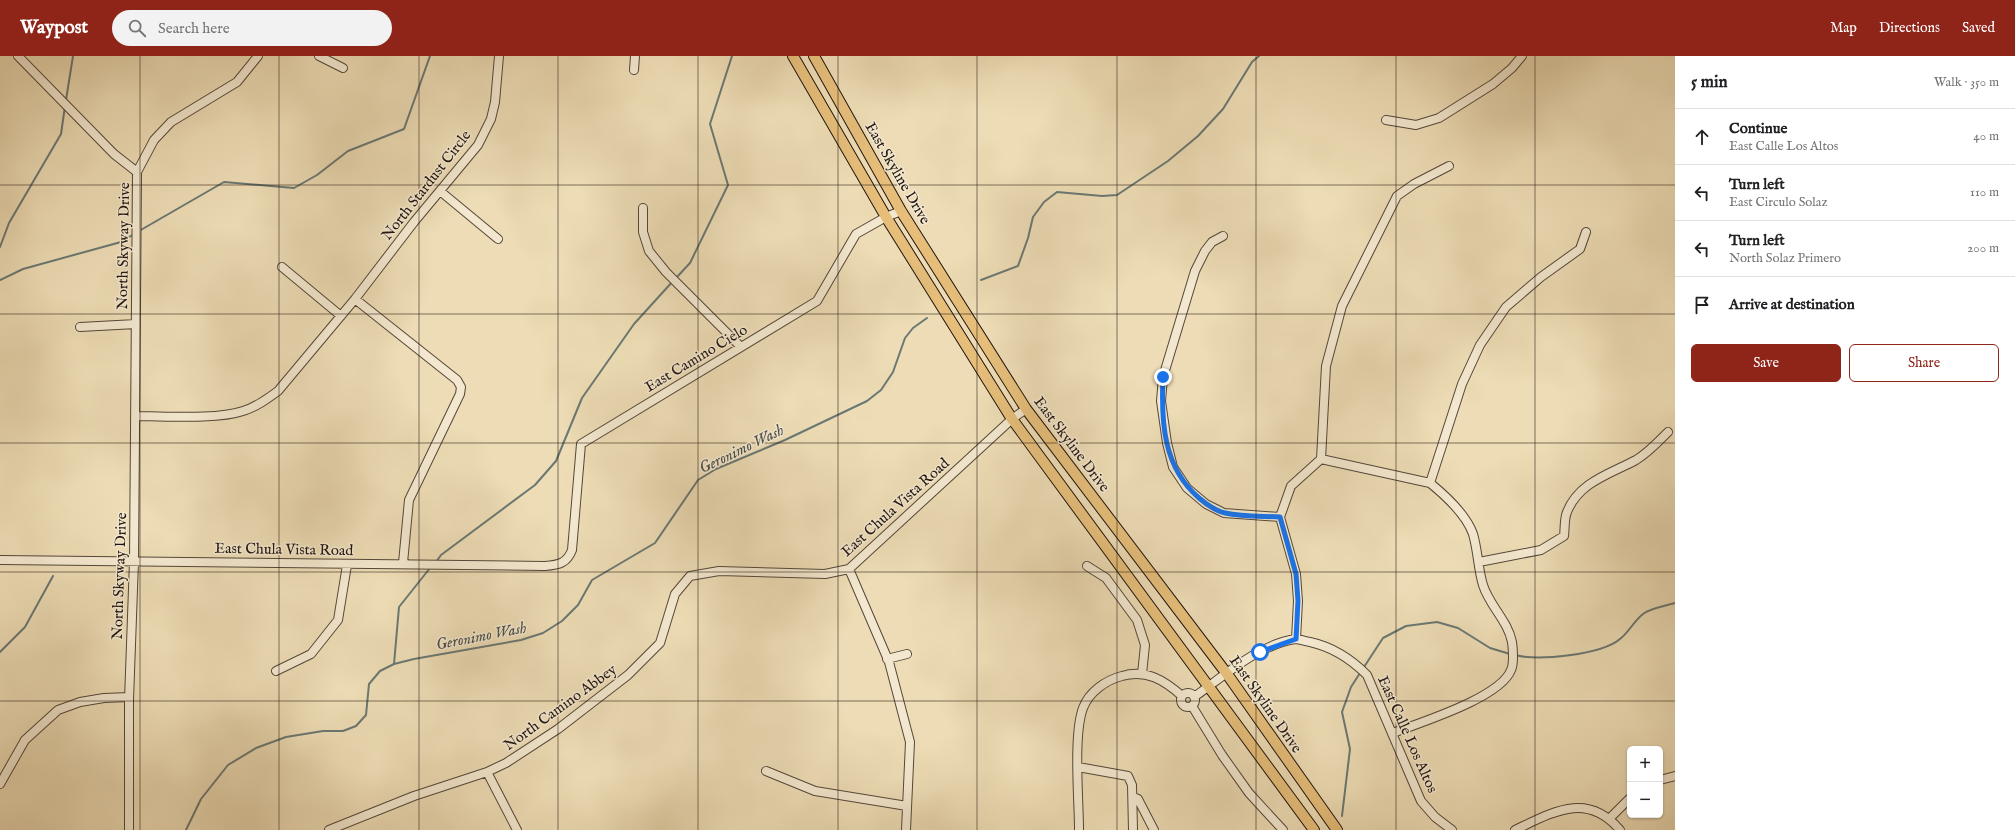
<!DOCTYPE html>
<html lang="en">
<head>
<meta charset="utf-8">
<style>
	:root { --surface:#fff; --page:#f2f2f2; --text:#202124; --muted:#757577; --line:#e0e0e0; --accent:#8f2418 }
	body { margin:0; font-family:"IM FELL English",serif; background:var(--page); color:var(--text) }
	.controls { position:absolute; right:12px; bottom:12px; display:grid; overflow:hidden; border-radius:6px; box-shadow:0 1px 3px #0004 }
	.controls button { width:36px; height:36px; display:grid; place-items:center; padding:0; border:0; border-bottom:1px solid var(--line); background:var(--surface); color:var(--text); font:20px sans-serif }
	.stop { position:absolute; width:12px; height:12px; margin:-9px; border:3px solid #1a73e8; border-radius:50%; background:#fff }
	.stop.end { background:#1a73e8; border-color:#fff; box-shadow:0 1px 4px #0008 }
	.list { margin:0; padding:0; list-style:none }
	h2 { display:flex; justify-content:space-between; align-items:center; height:52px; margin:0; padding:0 16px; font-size:17px }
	h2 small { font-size:13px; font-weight:400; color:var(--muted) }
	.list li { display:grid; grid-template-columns:26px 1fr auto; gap:12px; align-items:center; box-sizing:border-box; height:56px; padding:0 16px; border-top:1px solid var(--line) }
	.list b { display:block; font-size:15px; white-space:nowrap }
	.list p { margin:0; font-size:13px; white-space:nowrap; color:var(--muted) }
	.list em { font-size:13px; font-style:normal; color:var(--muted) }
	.actions { display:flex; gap:8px; padding:12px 16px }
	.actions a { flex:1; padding:9px 0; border:1px solid var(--accent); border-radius:6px; text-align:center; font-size:14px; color:var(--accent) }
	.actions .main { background:var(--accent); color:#fff }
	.icon { flex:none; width:22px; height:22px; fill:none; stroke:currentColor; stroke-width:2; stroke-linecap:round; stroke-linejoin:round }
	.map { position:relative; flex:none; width:1675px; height:774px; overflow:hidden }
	header { display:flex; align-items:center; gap:24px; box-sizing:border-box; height:56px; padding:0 20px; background:var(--accent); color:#fff }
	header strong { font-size:19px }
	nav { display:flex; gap:22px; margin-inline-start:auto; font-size:14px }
	.search { width:280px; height:36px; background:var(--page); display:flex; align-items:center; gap:10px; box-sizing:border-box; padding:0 14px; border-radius:22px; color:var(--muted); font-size:15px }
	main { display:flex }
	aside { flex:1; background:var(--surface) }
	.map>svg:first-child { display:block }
</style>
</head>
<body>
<header>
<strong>Waypost</strong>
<div class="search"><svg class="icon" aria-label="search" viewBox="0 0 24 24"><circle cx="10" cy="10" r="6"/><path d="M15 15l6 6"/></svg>Search here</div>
<nav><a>Map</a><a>Directions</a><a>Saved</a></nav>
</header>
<main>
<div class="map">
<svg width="1675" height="774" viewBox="0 0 1675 774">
	<rect width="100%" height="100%" fill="#eddcb5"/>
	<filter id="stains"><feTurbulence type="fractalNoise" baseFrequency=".005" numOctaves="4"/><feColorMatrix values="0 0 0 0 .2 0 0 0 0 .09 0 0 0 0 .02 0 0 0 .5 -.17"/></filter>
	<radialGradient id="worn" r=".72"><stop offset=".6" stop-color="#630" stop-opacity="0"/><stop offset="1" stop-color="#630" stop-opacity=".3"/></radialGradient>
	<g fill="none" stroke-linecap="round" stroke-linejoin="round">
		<path stroke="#6a7873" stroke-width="2" d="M66,44L73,0
			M139,175L224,126L294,132L317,119L348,95L404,73L430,0
			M0,191L9,167L61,78L65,50
			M676,222L690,207L728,129L710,68L732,0
			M0,224L23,213L121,186L134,178
			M981,224L1018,210L1028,182L1033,161L1044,146L1057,136L1102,140L1117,139L1168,105L1198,80L1223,53L1252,6L1259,0
			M436,506L441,499L535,429L556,405L582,342L634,268L673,225
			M0,596L25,571L53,520
			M1515,599C1538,605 1601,599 1620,583C1629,576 1634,565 1643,558C1651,552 1666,550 1675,547
			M394,608L399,551L430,512
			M1364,611L1383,582L1406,570L1437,566L1458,572L1490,592L1510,598
			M1342,760L1350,693L1342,656L1351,631L1360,617
			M186,774L201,743L228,709L256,692L286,681L323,675H343L356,670L366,659L369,628L380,615L394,608L414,603L521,584L543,577L562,565L578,549L592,524L655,487L698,424L716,413L785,384L867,345L881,334L893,316L905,282L913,272L927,262"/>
		<defs>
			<path id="minor" d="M18,0L114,98L137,116
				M319,0L343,12
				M634,14L635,0
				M1386,64L1416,69L1439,62L1493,28L1512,12L1522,0
				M440,135L498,183
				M643,152V176L649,195L666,216L741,291
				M1223,180L1212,186L1205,195L1195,215L1163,321L1161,345L1167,387L1173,411L1187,432L1206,448L1224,457L1280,461
				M282,211L341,260
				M355,243L457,324L461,331L460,338L409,444L403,507
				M80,271L136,268
				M136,360C166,360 216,364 243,355C256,351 267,343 278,335L355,243L414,166L478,89L491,63L495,46L499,0
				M1321,403L1430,427C1446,440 1466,458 1473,478C1478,495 1478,513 1483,529C1489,549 1508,565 1512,586C1513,593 1514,608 1511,614C1500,642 1421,666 1393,677
				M1321,403L1326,310L1342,250L1397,140L1414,128L1449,110
				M1430,427L1462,328L1480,289L1506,251L1541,221L1580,193L1586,176
				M0,504L545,510C559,509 567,507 572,494L581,388L817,245L856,178L886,161L901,155
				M1479,506L1541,494L1564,480C1565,473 1564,463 1567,456C1579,426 1610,418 1636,404C1648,397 1658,386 1668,376
				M1087,510L1106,522L1137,564L1145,589L1142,618
				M849,513L889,606L910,686L906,774
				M1296,583L1298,545L1296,518L1280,461L1291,430L1321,403
				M887,603L907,598
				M276,615L311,598L338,564L347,509
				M1181 644a7 7 0 1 1 14 0a7 7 0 1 1-14 0Z
				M1194,641C1224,620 1258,589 1295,583C1299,583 1305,585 1310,586C1333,591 1350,602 1367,619L1421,745L1435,761L1452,774
				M1192,650L1222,699L1249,737L1283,774
				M1078,711L1128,720L1132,729L1133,774
				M766,715L815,735L907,750
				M487,716L517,774
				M1660,724L1675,720
				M0,728L25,684L58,654L80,646L104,642L129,641
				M1133,741L1138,743L1154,774
				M1610,762L1630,742
				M129,774V644L134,505L137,116L154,84L171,66L237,26L258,0
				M329,774L414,740L487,716L506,707L558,673L628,619L660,587L675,538L690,520L719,515L825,518L849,513L1012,363L1026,353
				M1079,774C1079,743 1073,679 1083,652C1089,636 1106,624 1122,620C1146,613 1164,624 1182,640
				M1515,774C1553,756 1587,735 1620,774"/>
			<path id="major" d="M793,0L886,161L1012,363L1314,774
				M814,0L901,155L1026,353L1227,618L1337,774"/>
		</defs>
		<use href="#minor" stroke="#544739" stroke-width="10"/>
		<use href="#major" stroke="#211510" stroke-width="12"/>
		<use href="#minor" stroke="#f3e8cf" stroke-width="8"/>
		<use href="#major" stroke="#e6be7a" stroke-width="10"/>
	</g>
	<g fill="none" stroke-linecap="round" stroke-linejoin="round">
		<path stroke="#1a73e8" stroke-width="5" d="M1163,321C1161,366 1163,411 1199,442C1206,448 1216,455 1225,457C1243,461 1262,460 1280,461L1296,518L1298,545L1296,583L1260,596"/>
	</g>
	<path fill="none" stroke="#211510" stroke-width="1" stroke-opacity="0.55" d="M140,0V774M279,0V774M419,0V774M558,0V774M698,0V774M838,0V774M977,0V774M1117,0V774M1256,0V774M1396,0V774M1535,0V774M0,129H1675M0,258H1675M0,387H1675M0,516H1675M0,645H1675"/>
	<g text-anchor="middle" stroke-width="3" stroke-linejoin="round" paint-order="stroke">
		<g font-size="15" fill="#211510" stroke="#f3e8cf">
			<text transform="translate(898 117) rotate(60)" y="5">East Skyline Drive</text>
			<text transform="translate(426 129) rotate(-52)" y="5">North Stardust Circle</text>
			<text transform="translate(123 190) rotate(-89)" y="5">North Skyway Drive</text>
			<text transform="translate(696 302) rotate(-31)" y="5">East Camino Cielo</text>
			<text transform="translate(1072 388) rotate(53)" y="5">East Skyline Drive</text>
			<text transform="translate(895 451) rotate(-42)" y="5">East Chula Vista Road</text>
			<text transform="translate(284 493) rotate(1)" y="5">East Chula Vista Road</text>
			<text transform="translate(119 520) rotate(-88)" y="5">North Skyway Drive</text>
			<text transform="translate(1266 648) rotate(55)" y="5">East Skyline Drive</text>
			<text transform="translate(560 651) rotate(-36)" y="5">North Camino Abbey</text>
			<text transform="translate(1408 678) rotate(66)" y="5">East Calle Los Altos</text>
		</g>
		<g font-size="16" font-style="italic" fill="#4c4f4a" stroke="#f3e8cf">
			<text transform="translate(741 392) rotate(-26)" y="6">Geronimo Wash</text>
			<text transform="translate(481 579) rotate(-11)" y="6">Geronimo Wash</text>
		</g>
	</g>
	<rect width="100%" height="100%" filter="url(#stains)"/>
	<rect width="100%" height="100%" fill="url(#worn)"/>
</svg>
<div class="controls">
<button>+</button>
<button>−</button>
</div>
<div class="stop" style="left:1260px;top:596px"></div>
<div class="stop end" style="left:1163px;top:321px"></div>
</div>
<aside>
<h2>5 min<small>Walk · 350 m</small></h2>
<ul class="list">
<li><svg class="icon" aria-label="ahead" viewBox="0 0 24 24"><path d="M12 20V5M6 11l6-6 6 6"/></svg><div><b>Continue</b><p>East Calle Los Altos</p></div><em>40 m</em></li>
<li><svg class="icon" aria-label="left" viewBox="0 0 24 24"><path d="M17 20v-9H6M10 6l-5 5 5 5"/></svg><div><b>Turn left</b><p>East Circulo Solaz</p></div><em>110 m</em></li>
<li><svg class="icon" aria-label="left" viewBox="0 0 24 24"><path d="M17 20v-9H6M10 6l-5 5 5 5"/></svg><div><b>Turn left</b><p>North Solaz Primero</p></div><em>200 m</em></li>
<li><svg class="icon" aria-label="arrive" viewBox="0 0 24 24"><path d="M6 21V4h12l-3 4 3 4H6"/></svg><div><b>Arrive at destination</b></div></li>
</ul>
<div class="actions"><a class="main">Save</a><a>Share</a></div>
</aside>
</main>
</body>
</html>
